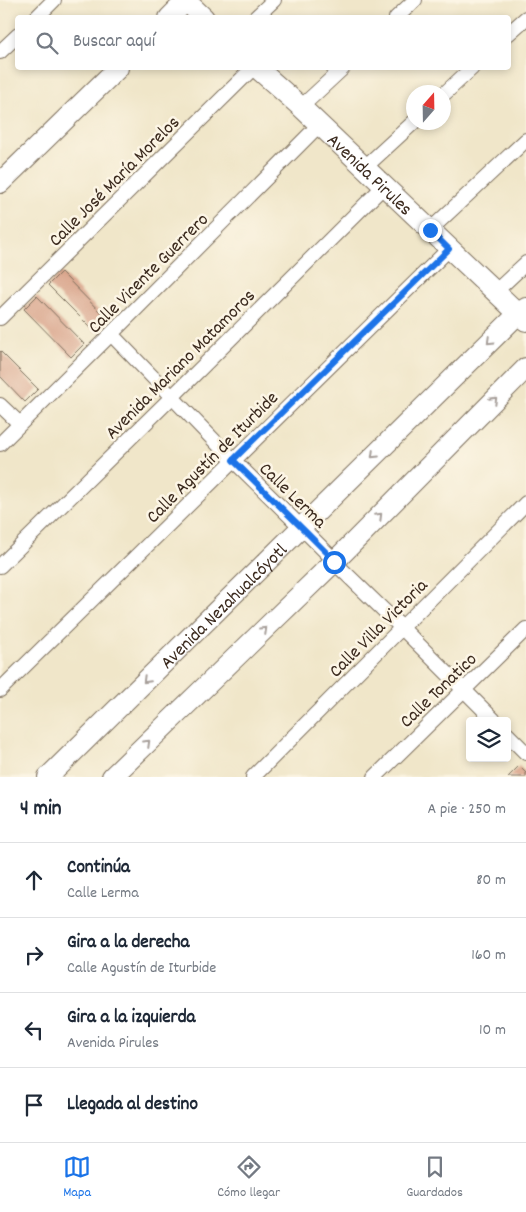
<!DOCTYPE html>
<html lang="es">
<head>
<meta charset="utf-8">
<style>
	:root { --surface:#fff; --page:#f2f2f3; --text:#1f2937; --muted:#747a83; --line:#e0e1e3; --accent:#1a73e8 }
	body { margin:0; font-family:Dekko,sans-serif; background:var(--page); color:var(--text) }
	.controls { position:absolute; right:15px; bottom:15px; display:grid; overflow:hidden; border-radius:5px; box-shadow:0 2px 8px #0003 }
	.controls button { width:45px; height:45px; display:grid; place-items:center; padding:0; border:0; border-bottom:1px solid var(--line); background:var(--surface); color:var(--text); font:25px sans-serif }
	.compass { position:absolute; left:406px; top:85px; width:45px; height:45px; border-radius:50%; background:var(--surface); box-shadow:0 2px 8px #0003; rotate:20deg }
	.stop { position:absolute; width:15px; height:15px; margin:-11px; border:4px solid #1a73e8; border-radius:50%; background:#fff }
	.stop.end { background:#1a73e8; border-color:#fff; box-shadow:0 1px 5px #0008 }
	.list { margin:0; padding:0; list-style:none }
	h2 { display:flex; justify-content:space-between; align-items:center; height:65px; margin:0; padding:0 20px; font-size:21px }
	h2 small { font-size:16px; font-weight:400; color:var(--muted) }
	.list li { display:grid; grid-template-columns:32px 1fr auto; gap:15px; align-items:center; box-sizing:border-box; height:75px; padding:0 20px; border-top:1px solid var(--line) }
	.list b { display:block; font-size:19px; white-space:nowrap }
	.list p { margin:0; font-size:16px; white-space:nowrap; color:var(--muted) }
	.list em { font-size:16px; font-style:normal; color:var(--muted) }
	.icon { flex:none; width:28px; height:28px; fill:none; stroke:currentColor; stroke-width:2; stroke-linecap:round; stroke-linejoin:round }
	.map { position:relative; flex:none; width:526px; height:777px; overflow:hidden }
	.search { position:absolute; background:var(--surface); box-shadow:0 2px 8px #0003; left:15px; right:15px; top:15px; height:55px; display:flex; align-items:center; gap:12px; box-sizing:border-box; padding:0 18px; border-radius:5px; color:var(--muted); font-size:19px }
	.sheet { height:365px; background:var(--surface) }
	nav { display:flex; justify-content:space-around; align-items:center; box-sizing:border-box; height:70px; border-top:1px solid var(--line); background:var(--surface); font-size:14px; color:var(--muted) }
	nav a { display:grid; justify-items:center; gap:2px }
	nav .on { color:var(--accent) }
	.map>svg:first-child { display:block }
</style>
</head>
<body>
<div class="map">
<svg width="526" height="777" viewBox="0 0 526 777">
	<rect width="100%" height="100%" fill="#fcf5e5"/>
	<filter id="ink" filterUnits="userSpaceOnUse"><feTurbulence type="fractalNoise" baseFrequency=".02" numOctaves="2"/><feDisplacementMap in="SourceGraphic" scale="10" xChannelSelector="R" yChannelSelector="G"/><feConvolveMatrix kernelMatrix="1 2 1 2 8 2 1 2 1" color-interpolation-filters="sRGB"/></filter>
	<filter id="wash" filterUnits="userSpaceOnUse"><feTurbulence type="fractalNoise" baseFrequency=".0096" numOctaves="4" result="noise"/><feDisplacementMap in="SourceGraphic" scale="20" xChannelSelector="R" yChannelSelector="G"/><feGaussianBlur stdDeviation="1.12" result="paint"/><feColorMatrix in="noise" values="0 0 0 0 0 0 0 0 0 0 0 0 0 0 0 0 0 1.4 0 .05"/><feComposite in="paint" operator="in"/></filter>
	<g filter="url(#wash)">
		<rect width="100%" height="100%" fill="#f0e6c9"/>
		<g id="blocks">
			<path fill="#d9a48b" d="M61,272L108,320L95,332L48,285Z
				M37,296L84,344L71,357L24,309Z
				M0,351L38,389L25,402L0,376Z
				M519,766L526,773V777H508Z"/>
		</g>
	</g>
	<g filter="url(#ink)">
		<use href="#blocks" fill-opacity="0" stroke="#7a6c5a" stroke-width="1"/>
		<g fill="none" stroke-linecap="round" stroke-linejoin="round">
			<defs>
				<path id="street" d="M36,18L54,0
					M255,18L274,0
					M396,18L415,0
					M508,34L526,18
					M0,52L18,35
					M444,94L472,68
					M301,107L343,68
					M364,168L414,122
					M430,230L526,140
					M495,292L526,263
					M0,318L253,68
					M111,334L233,460L307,533L329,555L334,562L402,628L495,721
					M0,405L20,424
					M0,444L111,334L319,125
					M0,566L172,397L384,186
					M0,690L449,249
					M507,734L526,753
					M253,777L526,503
					M375,777L526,629"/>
				<g id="secondary">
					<path d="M185,0L204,18"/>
					<path d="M169,18L186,1"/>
					<path id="s1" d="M257,68L301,107L526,321"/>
					<path d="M0,183L118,68"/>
					<path id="s2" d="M48,777L518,314L526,308"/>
					<path d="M112,777L334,562L526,368"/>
				</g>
			</defs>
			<use href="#street" stroke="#7a6c5a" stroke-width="16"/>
			<use href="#secondary" stroke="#7a6c5a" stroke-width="22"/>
			<use href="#street" stroke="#fff" stroke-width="14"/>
			<use href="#secondary" stroke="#fff" stroke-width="20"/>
		</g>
		<defs><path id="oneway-chevron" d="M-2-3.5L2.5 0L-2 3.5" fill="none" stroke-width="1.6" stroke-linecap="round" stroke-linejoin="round" transform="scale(1.25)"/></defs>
		<g stroke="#a79f9a">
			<use href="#oneway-chevron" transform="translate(490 341) rotate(136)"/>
			<use href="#oneway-chevron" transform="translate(494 400) rotate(-45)"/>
			<use href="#oneway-chevron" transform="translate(374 455) rotate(136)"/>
			<use href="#oneway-chevron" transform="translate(379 516) rotate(-45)"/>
			<use href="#oneway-chevron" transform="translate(264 630) rotate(-44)"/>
			<use href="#oneway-chevron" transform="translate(146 680) rotate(135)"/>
			<use href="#oneway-chevron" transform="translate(147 743) rotate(-44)"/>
		</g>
	</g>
	<g fill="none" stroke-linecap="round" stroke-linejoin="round" filter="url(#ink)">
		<path stroke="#1a73e8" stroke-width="6" d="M334,562L329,555L307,533L233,460L449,249L430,230"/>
	</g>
	<g text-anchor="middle" stroke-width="5" stroke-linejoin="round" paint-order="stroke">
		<g font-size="19" fill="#3b2a1e" stroke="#fcf5e5">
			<text dy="7" stroke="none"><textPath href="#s1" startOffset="155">Avenida Pirules</textPath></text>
			<text transform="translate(113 180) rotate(-45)" y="7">Calle José María Morelos</text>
			<text transform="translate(147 272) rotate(-45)" y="7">Calle Vicente Guerrero</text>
			<text transform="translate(179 363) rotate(-45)" y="7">Avenida Mariano Matamoros</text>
			<text transform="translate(211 456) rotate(-45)" y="7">Calle Agustín de Iturbide</text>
			<text transform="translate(294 494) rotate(44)" y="7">Calle Lerma</text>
			<text dy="7" stroke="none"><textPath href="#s2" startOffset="245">Avenida Nezahualcóyotl</textPath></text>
			<text transform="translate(377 627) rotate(-45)" y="7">Calle Villa Victoria</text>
			<text transform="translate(437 689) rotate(-44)" y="7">Calle Tonatico</text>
		</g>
	</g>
</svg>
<div class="controls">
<button><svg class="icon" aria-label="layers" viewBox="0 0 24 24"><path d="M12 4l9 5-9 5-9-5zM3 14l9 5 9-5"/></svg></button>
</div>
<svg class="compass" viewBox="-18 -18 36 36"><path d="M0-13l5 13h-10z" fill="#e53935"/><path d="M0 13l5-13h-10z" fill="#747a83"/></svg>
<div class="stop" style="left:334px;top:562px"></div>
<div class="stop end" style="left:430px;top:230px"></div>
<div class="search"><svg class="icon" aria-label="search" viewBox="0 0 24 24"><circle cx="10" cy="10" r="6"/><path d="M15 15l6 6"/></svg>Buscar aquí</div>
</div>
<section class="sheet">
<h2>4 min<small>A pie · 250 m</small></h2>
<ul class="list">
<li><svg class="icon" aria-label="ahead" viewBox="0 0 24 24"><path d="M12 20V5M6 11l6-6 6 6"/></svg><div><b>Continúa</b><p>Calle Lerma</p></div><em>80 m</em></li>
<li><svg class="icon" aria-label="right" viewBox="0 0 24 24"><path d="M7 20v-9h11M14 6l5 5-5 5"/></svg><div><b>Gira a la derecha</b><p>Calle Agustín de Iturbide</p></div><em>160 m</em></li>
<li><svg class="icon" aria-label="left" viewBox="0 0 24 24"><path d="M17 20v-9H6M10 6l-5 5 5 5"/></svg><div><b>Gira a la izquierda</b><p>Avenida Pirules</p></div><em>10 m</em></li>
<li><svg class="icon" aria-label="arrive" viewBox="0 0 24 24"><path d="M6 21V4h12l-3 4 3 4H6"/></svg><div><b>Llegada al destino</b></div></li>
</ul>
</section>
<nav>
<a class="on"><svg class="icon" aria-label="map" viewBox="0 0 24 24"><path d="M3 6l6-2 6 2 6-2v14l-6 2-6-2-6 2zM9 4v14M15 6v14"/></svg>Mapa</a>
<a><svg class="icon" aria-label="directions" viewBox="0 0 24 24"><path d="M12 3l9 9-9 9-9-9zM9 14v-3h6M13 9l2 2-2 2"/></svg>Cómo llegar</a>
<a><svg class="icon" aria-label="saved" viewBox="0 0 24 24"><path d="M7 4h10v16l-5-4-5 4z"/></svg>Guardados</a>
</nav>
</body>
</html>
